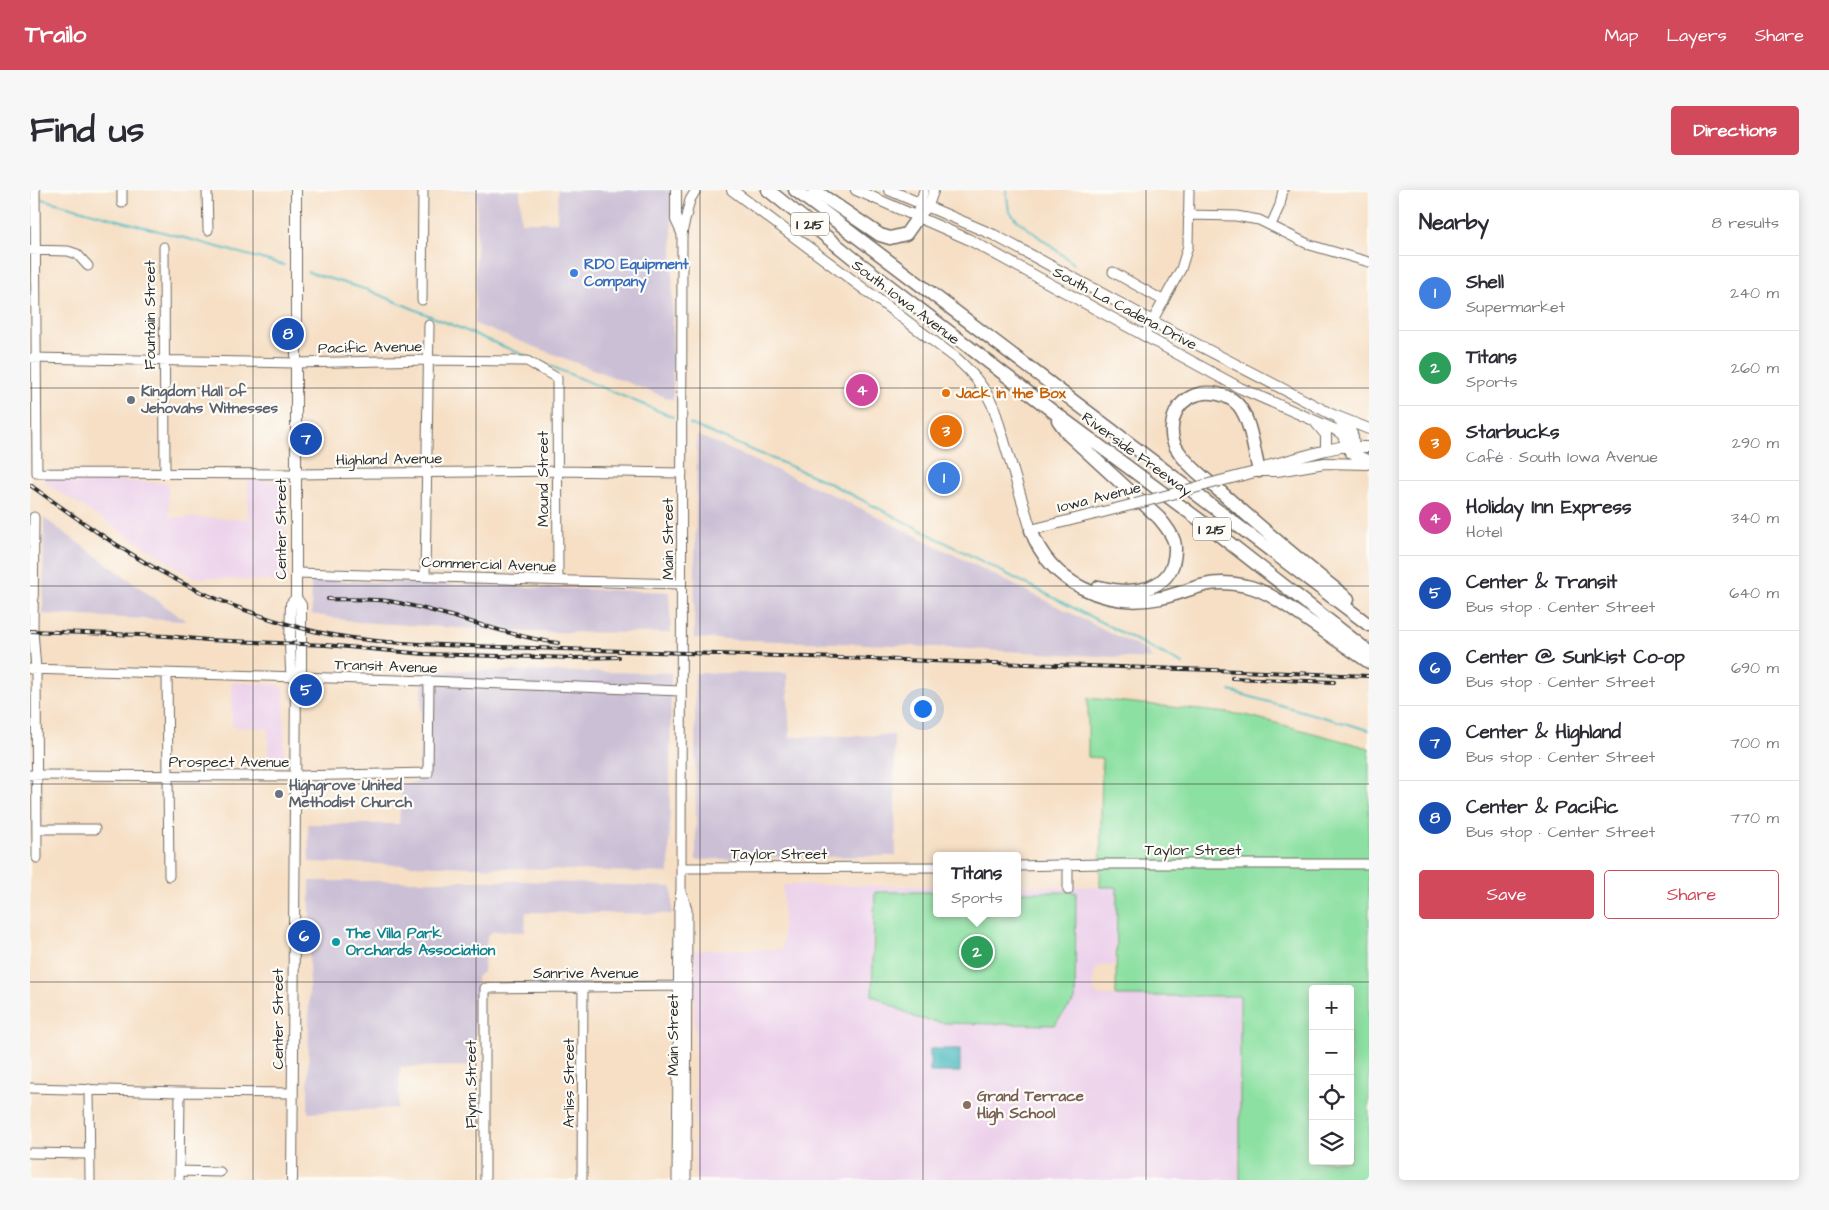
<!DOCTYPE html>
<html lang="en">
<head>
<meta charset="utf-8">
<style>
	:root { --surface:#fff; --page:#f7f7f7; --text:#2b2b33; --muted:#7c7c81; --line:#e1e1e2; --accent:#d1495b }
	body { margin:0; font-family:"Architects Daughter",sans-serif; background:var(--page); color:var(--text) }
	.controls { position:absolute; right:15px; bottom:15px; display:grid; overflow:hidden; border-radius:5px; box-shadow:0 2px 12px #0003 }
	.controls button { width:45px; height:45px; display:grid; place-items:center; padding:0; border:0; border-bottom:1px solid var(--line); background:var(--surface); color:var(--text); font:25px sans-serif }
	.you { position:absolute; left:892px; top:518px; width:18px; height:18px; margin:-12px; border:4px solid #fff; border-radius:50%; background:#1a73e8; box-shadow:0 0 0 8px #1a73e833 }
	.badge { display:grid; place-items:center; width:32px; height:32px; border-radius:50%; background:var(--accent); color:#fff; font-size:16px; font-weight:700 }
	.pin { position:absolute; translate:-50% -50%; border:2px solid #fff; box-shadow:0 1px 5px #0006 }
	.popup { position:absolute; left:903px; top:662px; width:88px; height:65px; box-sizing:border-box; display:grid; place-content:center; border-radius:5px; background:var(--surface); filter:drop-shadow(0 1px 4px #0005); font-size:16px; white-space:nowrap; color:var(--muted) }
	.popup b { font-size:19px; color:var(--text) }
	.popup::after { content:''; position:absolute; left:50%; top:100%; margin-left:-10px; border:10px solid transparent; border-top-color:var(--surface) }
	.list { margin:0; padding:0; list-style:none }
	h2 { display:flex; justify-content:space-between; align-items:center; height:65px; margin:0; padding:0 20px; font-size:21px }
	h2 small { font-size:16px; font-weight:400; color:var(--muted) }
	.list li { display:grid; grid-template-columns:32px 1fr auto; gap:15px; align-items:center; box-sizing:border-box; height:75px; padding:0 20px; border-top:1px solid var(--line) }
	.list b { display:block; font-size:19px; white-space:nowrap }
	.list p { margin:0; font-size:16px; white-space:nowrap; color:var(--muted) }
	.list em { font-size:16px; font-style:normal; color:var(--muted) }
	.actions { display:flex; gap:10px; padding:15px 20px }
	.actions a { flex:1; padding:11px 0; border:1px solid var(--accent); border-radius:5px; text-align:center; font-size:18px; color:var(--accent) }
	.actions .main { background:var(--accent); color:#fff }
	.icon { flex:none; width:28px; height:28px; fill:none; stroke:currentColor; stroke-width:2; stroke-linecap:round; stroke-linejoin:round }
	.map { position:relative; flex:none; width:1339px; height:990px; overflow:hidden; border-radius:5px }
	header { display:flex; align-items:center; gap:30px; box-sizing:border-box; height:70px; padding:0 25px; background:var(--accent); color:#fff }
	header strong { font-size:24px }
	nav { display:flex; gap:28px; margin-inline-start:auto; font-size:18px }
	.intro { display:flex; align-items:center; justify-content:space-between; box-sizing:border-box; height:120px; padding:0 30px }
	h1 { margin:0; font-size:35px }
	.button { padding:12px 22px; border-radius:5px; background:var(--accent); color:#fff; font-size:18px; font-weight:700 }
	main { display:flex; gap:30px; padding:0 30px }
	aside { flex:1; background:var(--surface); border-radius:5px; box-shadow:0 2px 12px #0003 }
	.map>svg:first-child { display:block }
</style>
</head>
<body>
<header>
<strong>Trailo</strong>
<nav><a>Map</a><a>Layers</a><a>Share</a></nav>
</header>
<div class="intro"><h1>Find us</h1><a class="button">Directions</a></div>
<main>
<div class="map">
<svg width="1339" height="990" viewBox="0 0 1339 990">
	<rect width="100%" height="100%" fill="#fdfcf7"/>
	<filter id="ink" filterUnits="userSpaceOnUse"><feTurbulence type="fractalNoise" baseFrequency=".02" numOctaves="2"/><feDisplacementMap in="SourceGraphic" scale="10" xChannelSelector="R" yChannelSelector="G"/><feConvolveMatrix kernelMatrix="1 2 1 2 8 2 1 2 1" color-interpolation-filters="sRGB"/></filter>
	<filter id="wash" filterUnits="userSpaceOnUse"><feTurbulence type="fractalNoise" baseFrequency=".0096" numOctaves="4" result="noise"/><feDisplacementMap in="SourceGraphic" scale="20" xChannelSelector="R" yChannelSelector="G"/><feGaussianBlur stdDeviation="1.12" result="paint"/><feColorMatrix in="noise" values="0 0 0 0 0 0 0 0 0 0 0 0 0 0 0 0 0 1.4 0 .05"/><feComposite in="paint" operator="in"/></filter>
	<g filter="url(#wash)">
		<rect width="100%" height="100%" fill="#f6dfc5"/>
		<path fill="#ecd1eb" d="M14,288L138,293L139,327L218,329V290L250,291L256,297L254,392L163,387L14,292Z
			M202,492L249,495L254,500V570L250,576H239L238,538L202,537Z
			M753,695L907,696V723H987V696L1087,697L1085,775L1071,776L1066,778L1064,783L1063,795L1064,800L1069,806H1210L1209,990H665V760L753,759Z"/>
		<path fill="#cbbfd5" d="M409,0H490L491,32H527L528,0H642L643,210L445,134L447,1Z
			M667,245L816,311L1117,461L1122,469L864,455L664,448Z
			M14,328L156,431L13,424Z
			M285,390L639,402L641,443L500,442L328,432L282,424L281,392Z
			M393,480L641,483L639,683L279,672L278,634H369L372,594L389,592Z
			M665,483H757L760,547L864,545L866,666L742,667L666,670Z
			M280,691H495L642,697V724L496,722L495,742L463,741L457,746L453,782L447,787L444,876L370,877L368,918L278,923Z"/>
		<path fill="#8ce0a2" stroke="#5c8666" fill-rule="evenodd" d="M1058,508L1216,525L1339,558V990H1210V806H1086L1087,697H1070L1072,568L1058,567ZM1283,799H1320V971H1283Z
			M845,702H907V723H987V702H1046L1045,810L1024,835L914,833L886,828L842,805Z"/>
		<path fill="#4ab9c0" stroke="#3a7276" d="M900,859H930V882H900Z"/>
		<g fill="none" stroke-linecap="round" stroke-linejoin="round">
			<path stroke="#4ab9c0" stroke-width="2" d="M976,0L979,21L987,30L1044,74
				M8,8L254,75
				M278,82L338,100L643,227
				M660,234L793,290L1153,474
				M1200,501L1339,540"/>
		</g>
	</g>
	<g filter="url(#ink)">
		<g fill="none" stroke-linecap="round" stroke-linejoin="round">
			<defs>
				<path id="minor" d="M5,0L7,283L266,284L527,281L652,283
					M92,0V13
					M177,0L178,40
					M888,20L894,0
					M1158,25L1206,26L1229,30L1280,55L1339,72
					M888,27L898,17L904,0
					M1241,35L1250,15L1253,0
					M134,57L135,282
					M0,60L38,61L47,64L58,76
					M1083,82L1134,111
					M392,110L393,0
					M1114,146L1151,79L1158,56L1159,0
					M1,168L265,173L399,170L497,171L527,188L528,389
					M4,327L3,441L6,479L7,668
					M266,383L651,394
					M395,386L399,135
					M0,479L399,491L651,501
					M137,484L139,686
					M0,585L265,586L398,583L399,491
					M7,639H65
					M987,676L1070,674H1339
					M1038,676V700
					M651,678L907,677
					M653,706L657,720L656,990
					M0,898L150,902L262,903
					M59,899L60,990
					M0,963L58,964
					M149,981L190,982
					M149,990L150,902
					M455,990V798L657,796
					M552,990L553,797
					M647,990L649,721L651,700L652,43L660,10L666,0"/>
				<path id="major" d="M646,0V30L652,43
					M702,0L926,168C943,183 955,198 964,218L1001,340L1105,314
					M826,0L938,49L1210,198L1306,240L1312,244L1320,262L1339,271
					M859,0L964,45L1128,134L1301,224L1339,239
					M1309,230C1321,239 1328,247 1320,262
					M1286,233L1296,245V260
					M1230,281H1247L1295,273L1337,274
					M1190,291L1229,281L1241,275L1296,260L1310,257H1339
					M266,488L261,480L260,454L261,414L266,408V0
					M262,990L266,488L271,480V415L266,408"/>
				<path id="highway" d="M738,0L823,68L1021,220L1179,337L1339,462
					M765,0L1339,435
					M784,0L850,45L860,48L876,44L888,27
					M1028,230L1039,245L1129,328C1135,335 1141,342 1144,351C1146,358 1145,366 1143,374C1133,404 1095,404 1069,397
					M1229,281C1224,262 1221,231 1209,216C1206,212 1202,209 1197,207C1172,196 1144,208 1142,237C1141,247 1143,254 1149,262C1160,278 1178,291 1193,304C1234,340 1275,375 1318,409
					M1001,340C1020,393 1076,419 1131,408C1165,400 1178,387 1216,396C1236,400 1255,415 1273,427C1295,442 1317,457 1339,472"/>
			</defs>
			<use href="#minor" stroke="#726a61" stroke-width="11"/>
			<use href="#major" stroke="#726a61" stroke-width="12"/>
			<use href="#highway" stroke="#726a61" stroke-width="15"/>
			<use href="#minor" stroke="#fff" stroke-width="9"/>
			<use href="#major" stroke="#fff" stroke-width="10"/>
			<use href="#highway" stroke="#fff" stroke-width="12"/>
			<defs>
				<path id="rail" d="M0,295C42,325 85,356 130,381C174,406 223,425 271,438C316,450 364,453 411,455L1183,480L1339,486
					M298,409C319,410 343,408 364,412C419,422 472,445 528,453
					M0,441L137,446L177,450L296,455L394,464L544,468L589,467
					M1202,488L1304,492"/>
			</defs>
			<use href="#rail" stroke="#2b2b2b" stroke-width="4"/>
			<use href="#rail" stroke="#fdfcf7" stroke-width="2" stroke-dasharray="5.5" stroke-linecap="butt"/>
			<defs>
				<path id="major-bridge" d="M1105,314L1190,291"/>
			</defs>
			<use href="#major-bridge" stroke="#726a61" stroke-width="12" stroke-linecap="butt"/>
			<use href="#major-bridge" stroke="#fff" stroke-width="10"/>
		</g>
	</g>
	<path fill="none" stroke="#2b2b2b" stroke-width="1" stroke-opacity="0.55" d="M223,0V990M446,0V990M670,0V990M893,0V990M1116,0V990M0,198H1339M0,396H1339M0,594H1339M0,792H1339"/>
	<circle fill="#3f7fe0" stroke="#fdfcf7" stroke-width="2" cx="544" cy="83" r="5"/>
	<circle fill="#e8710a" stroke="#fdfcf7" stroke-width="2" cx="916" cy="203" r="5"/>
	<g fill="#6b7280" stroke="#fdfcf7" stroke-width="2">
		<circle cx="101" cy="210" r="5"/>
		<circle cx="249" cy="604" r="5"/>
	</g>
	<circle fill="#0f9aa8" stroke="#fdfcf7" stroke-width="2" cx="306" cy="752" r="5"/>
	<circle fill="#8d6e63" stroke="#fdfcf7" stroke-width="2" cx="937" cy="915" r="5"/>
	<g text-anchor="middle" stroke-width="4.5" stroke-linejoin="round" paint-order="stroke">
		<g fill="#fdfcf7" stroke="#6a6a68" stroke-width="1">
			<rect x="761" y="22.5" width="38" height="23" rx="4"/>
			<rect x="1163" y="327.5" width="38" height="23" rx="4"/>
		</g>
		<g font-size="14" font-weight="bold" fill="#2b2b2b">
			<text x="780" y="39">I 215</text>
			<text x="1182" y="344">I 215</text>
		</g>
		<g font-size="15" font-weight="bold" fill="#366cbe" stroke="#fdfcf7" text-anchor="start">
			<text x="554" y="79">RDO Equipment<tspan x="554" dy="17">Company</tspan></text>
		</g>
		<g font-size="15" fill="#2b2b2b" stroke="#fdfcf7">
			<text transform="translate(876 112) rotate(37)" y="5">South Iowa Avenue</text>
			<text transform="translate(1095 118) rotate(28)" y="5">South La Cadena Drive</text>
			<text transform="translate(120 125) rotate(-90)" y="5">Fountain Street</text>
			<text transform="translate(340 157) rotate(-1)" y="5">Pacific Avenue</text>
			<text transform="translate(1107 264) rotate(36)" y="5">Riverside Freeway</text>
			<text transform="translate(359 269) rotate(-1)" y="5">Highland Avenue</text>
			<text transform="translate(513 289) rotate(-90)" y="5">Mound Street</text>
			<text transform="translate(1069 307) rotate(-14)" y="5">Iowa Avenue</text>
			<text transform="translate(251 339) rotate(-90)" y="5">Center Street</text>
			<text transform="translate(638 349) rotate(-90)" y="5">Main Street</text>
			<text transform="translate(459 374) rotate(2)" y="5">Commercial Avenue</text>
			<text transform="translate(356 476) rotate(2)" y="5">Transit Avenue</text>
			<text x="199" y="577">Prospect Avenue</text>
			<text x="1163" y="665">Taylor Street</text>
			<text x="749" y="669">Taylor Street</text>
			<text x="556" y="788">Sanrive Avenue</text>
			<text transform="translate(248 829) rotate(-90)" y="5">Center Street</text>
			<text transform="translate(643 845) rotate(-90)" y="5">Main Street</text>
			<text transform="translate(539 893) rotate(-90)" y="5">Arliss Street</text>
			<text transform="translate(441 894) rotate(-90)" y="5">Flynn Street</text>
		</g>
		<g font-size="15" font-weight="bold" fill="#5b616d" stroke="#fdfcf7" text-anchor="start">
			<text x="111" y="206">Kingdom Hall of<tspan x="111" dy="17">Jehovahs Witnesses</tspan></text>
			<text x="259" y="600">Highgrove United<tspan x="259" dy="17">Methodist Church</tspan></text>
		</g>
		<g font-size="15" font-weight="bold" fill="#c56008" stroke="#fdfcf7" text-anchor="start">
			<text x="926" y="208">Jack in the Box</text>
		</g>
		<g font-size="15" font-weight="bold" fill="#0d838f" stroke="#fdfcf7" text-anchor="start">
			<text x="316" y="748">The Villa Park<tspan x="316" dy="17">Orchards Association</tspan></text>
		</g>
		<g font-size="15" font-weight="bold" fill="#785e54" stroke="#fdfcf7" text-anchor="start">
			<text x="947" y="911">Grand Terrace<tspan x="947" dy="17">High School</tspan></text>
		</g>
	</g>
</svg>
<div class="controls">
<button>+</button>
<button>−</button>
<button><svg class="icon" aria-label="locate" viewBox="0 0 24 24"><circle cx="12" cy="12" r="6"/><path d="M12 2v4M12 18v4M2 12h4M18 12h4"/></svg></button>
<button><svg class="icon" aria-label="layers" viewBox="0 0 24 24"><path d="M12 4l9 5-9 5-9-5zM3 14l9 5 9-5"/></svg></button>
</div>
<div class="you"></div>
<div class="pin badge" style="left:914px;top:288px;background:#3f7fe0">1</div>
<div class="pin badge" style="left:947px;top:762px;background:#2e9e5b">2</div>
<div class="popup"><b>Titans</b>Sports</div>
<div class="pin badge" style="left:916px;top:241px;background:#e8710a">3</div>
<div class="pin badge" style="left:832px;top:200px;background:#d1479c">4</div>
<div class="pin badge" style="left:276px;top:500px;background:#1a4fb4">5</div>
<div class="pin badge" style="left:274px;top:746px;background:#1a4fb4">6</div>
<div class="pin badge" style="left:276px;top:249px;background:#1a4fb4">7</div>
<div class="pin badge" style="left:258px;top:144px;background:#1a4fb4">8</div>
</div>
<aside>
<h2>Nearby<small>8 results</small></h2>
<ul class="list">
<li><span class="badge" style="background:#3f7fe0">1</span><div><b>Shell</b><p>Supermarket</p></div><em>240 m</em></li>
<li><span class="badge" style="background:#2e9e5b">2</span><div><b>Titans</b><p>Sports</p></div><em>260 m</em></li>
<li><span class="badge" style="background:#e8710a">3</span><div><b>Starbucks</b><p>Café · South Iowa Avenue</p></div><em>290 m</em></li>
<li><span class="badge" style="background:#d1479c">4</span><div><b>Holiday Inn Express</b><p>Hotel</p></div><em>340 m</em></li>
<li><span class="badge" style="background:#1a4fb4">5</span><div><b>Center &amp; Transit</b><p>Bus stop · Center Street</p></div><em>640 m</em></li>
<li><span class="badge" style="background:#1a4fb4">6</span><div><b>Center @ Sunkist Co-op</b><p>Bus stop · Center Street</p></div><em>690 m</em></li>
<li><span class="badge" style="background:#1a4fb4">7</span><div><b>Center &amp; Highland</b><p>Bus stop · Center Street</p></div><em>700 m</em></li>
<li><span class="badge" style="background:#1a4fb4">8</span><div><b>Center &amp; Pacific</b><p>Bus stop · Center Street</p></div><em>770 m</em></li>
</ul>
<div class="actions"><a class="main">Save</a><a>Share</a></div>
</aside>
</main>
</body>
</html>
